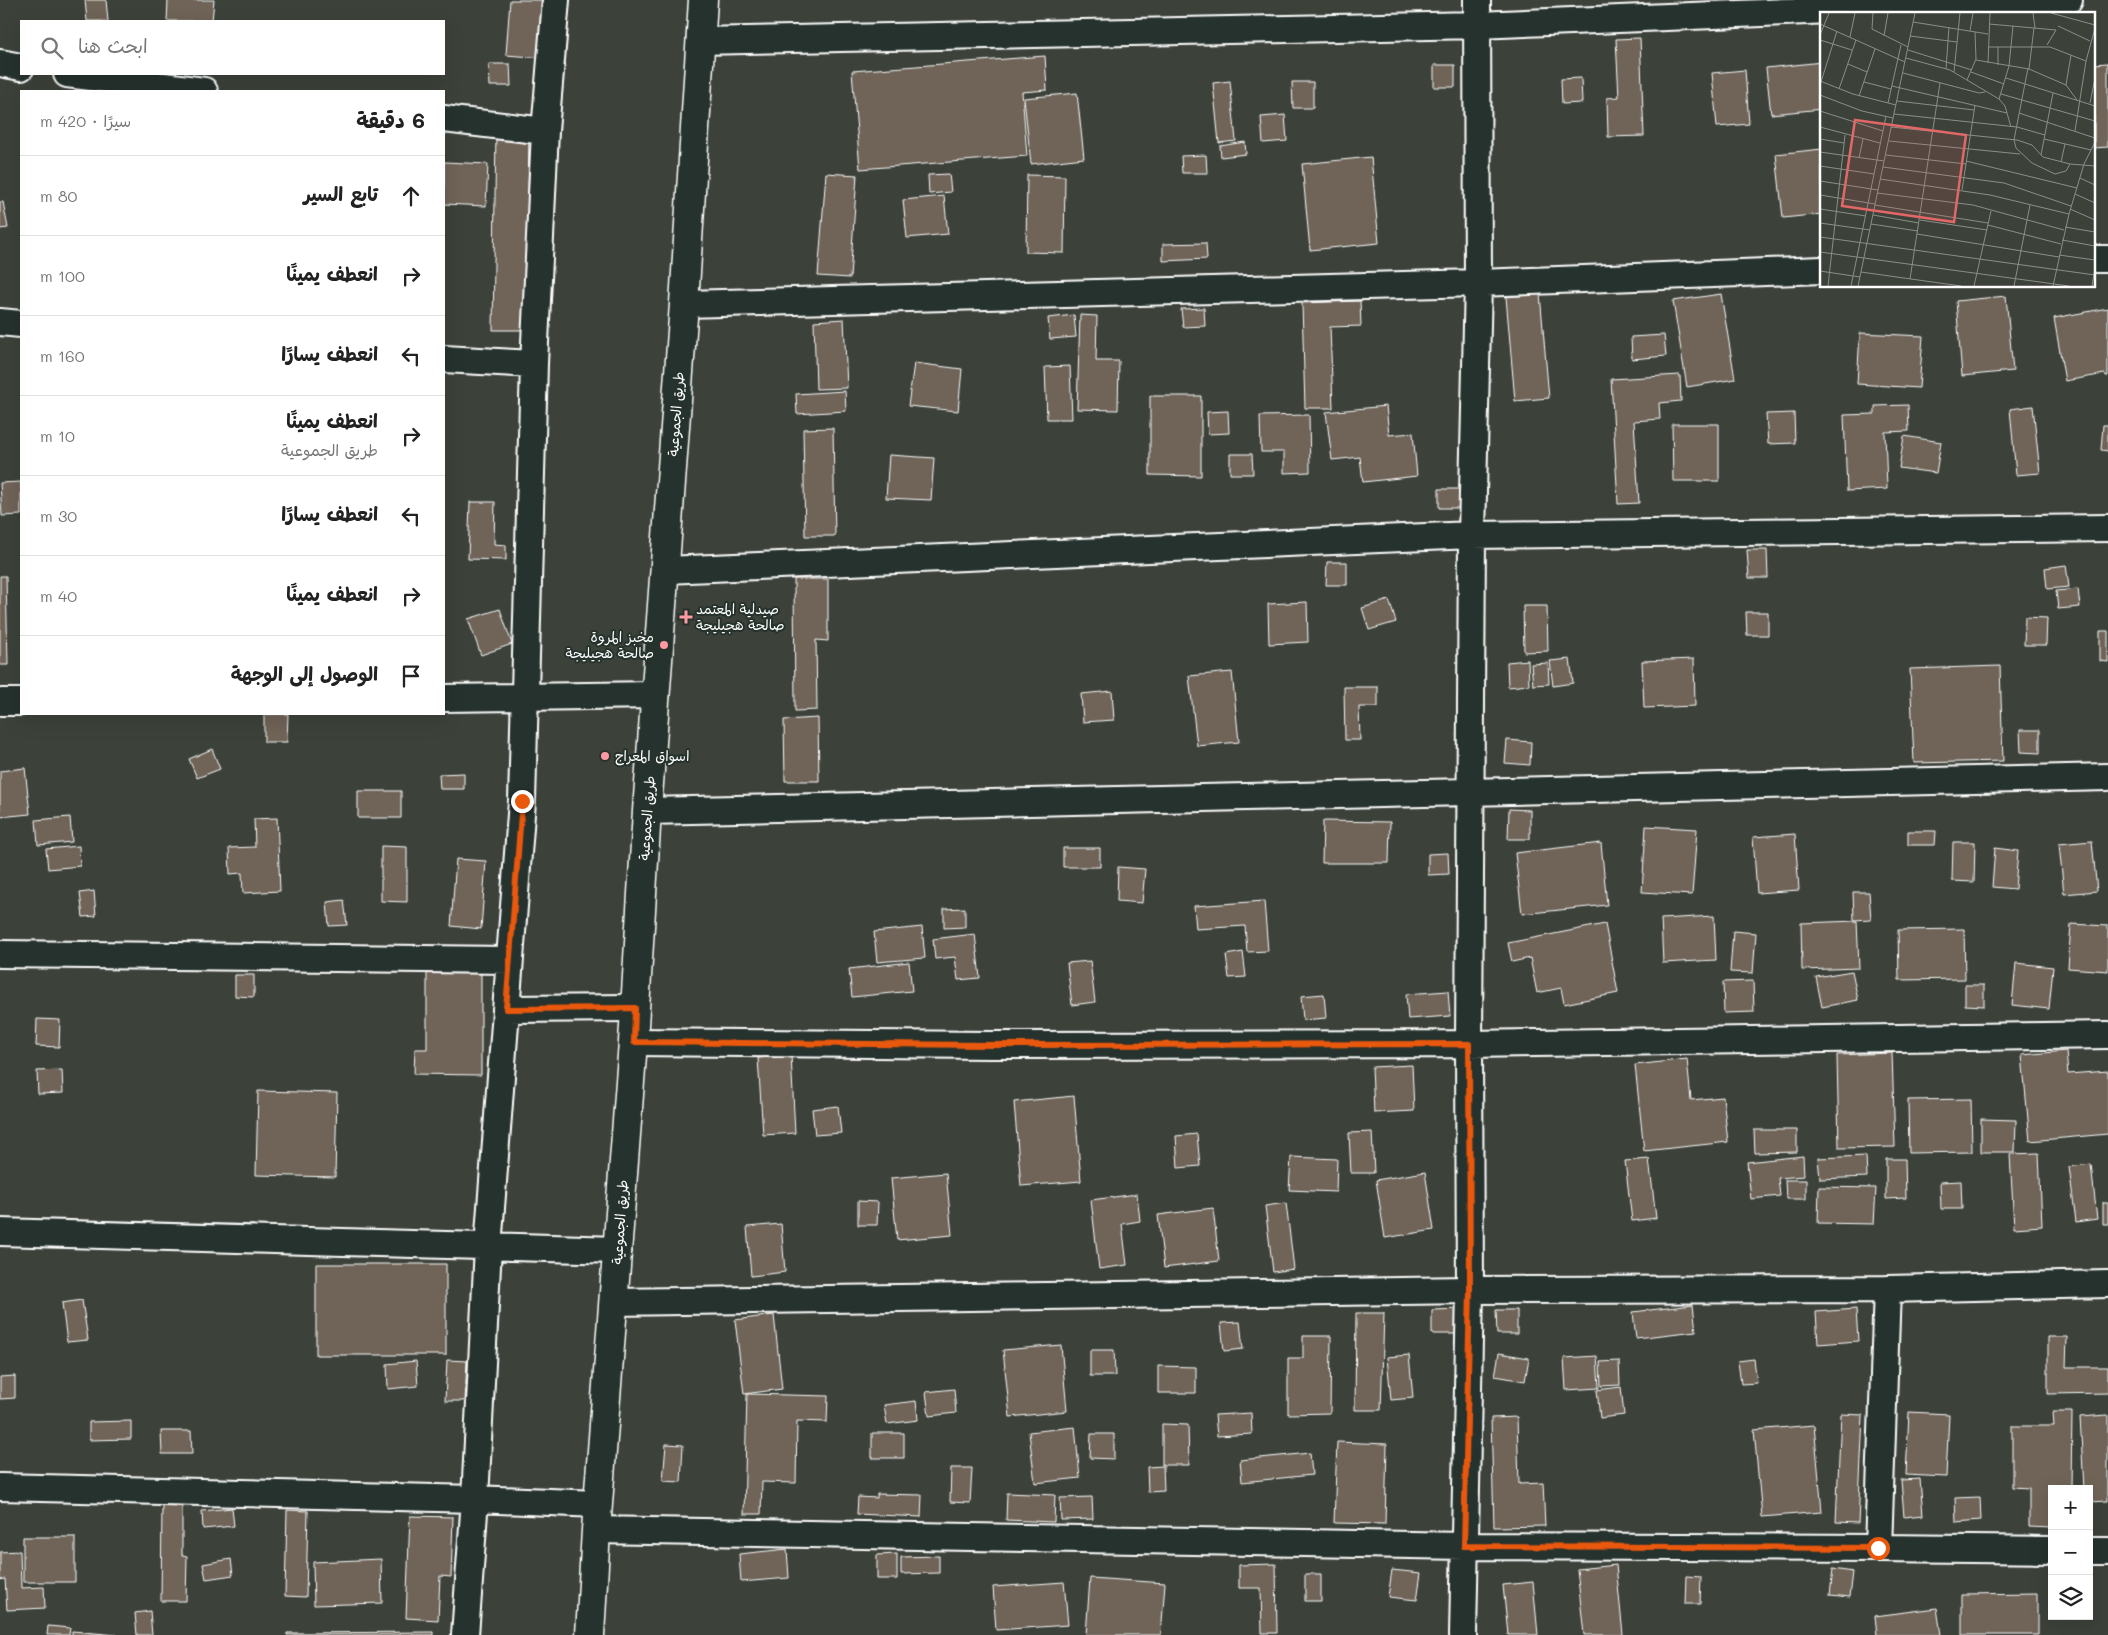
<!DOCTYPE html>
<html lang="ar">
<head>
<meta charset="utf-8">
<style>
	:root { --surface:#fff; --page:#f2f2f2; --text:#222; --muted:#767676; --line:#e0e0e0 }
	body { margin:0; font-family:Mali,"Playpen Sans Arabic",sans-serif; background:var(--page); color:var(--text); direction:rtl }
	.controls { position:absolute; right:15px; bottom:15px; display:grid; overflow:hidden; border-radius:0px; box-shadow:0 5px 20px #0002 }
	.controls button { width:45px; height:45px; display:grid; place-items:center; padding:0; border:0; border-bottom:1px solid var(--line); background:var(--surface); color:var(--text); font:25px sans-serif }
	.stop { position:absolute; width:15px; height:15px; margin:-11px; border:4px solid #ea580c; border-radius:50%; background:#fff }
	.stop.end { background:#ea580c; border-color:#fff; box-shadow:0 1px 5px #0008 }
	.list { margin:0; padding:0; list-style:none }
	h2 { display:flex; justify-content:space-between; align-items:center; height:65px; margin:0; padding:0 20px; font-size:21px }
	h2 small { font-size:16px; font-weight:400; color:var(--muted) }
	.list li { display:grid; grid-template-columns:32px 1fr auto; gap:15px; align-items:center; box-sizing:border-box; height:80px; padding:0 20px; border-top:1px solid var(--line) }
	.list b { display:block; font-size:19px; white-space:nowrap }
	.list p { margin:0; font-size:16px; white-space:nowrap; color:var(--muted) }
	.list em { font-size:16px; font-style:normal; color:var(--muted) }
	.icon { flex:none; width:28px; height:28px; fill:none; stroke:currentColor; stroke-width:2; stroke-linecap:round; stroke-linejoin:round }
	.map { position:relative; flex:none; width:2108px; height:1635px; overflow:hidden; direction:ltr }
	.search { position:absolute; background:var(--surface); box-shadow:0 5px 20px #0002; left:20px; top:20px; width:425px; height:55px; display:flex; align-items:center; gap:12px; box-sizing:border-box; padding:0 18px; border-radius:0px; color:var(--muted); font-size:19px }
	.panel { position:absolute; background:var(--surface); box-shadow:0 5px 20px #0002; left:20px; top:90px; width:425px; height:625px; border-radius:0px; direction:rtl }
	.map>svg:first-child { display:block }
</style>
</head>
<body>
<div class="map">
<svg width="2108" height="1635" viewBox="0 0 2108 1635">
	<rect width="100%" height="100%" fill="#3c423a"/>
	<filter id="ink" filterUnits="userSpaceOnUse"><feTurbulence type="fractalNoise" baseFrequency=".02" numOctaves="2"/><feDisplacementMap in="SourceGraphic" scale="10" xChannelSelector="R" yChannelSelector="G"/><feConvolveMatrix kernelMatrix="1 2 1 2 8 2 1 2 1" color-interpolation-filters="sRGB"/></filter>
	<g filter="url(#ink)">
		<path fill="#6f6458" stroke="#fff" d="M85,0H106L108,21H87Z
			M168,0H214L212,21H167Z
			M510,0H550L546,58L506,55Z
			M1640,38L1644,136L1608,137L1607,98L1619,97L1616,39Z
			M1045,56L1047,90L1022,92L1027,156L860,169L852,71Z
			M1822,62V109L1771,114L1766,68Z
			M2108,63V147L2094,148V64Z
			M489,64H510L511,86H490Z
			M1434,65H1455V87H1434Z
			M1745,70L1749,124L1717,127L1712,73Z
			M1581,78L1582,103L1562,104L1561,79Z
			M1230,81L1236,141L1219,143L1213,83Z
			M1292,82H1313V108H1293Z
			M1077,93L1084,158L1031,164L1024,98Z
			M1285,115L1287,141L1263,143L1261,117Z
			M496,132L529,133L526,330H493Z
			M1245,142L1246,154L1221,157L1220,146Z
			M1822,149V214L1783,218L1776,154Z
			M1206,155L1207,173H1182L1181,156Z
			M1371,157L1379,243L1310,250L1302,164Z
			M444,162L488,164L486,206L444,204Z
			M826,173L857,175L850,278L818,276Z
			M949,174L951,192L929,194L928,175Z
			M1027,175L1065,176L1064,253L1026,252Z
			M944,196L948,234L907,238L903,200Z
			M0,202H3L8,228L0,229Z
			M1206,243L1207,259L1163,261V244Z
			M1540,294L1549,398L1515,401L1506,297Z
			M1721,294L1735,379L1687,387L1673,301Z
			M2006,296L2013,371L1962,376L1956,301Z
			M1360,301L1361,326L1330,327L1333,408H1305L1302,303Z
			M1204,308L1205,326L1183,327L1181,309Z
			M2108,308V376H2106L2105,374L2065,381L2054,318Z
			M1074,315L1076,337L1050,339L1048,318Z
			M1080,315L1097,316L1096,361H1119L1118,410L1077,409Z
			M844,319L847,388L816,389L814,321Z
			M1860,333L1923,336L1919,388L1857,384Z
			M1664,335L1666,356L1632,359L1631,337Z
			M914,363L962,369L958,411L908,406Z
			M1070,366L1072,419H1047L1045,367Z
			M1680,375L1681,401L1659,403L1660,419L1634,421L1639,503L1618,504L1611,379Z
			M845,391L846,411L797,414L796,394Z
			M1150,396H1201V476L1150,475Z
			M1908,405L1909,431L1885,432L1887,489L1847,491L1844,415L1875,414V406Z
			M1386,406L1389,435L1413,433L1417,476L1363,482L1360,457L1332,460L1326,412Z
			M2033,406L2040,473L2016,475L2010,409Z
			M1228,411L1229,433L1208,434L1207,412Z
			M1794,413L1795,443L1768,444L1766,414Z
			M1309,415L1310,472L1284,473V452H1261L1260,416Z
			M1672,424H1719V481H1673Z
			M2103,425H2108V451L2101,450Z
			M833,428L835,536H805L803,429Z
			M1904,436L1941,442L1936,473L1899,468Z
			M1230,454H1252L1253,474H1230Z
			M889,455L934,458L931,500L886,498Z
			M21,482V515L2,516L0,483Z
			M1439,489H1459V508H1439Z
			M470,502H495L494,544L506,545V560L468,559Z
			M1747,550H1767L1768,578H1749Z
			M1327,562H1347V585H1326Z
			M2066,565L2069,587L2047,589L2045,568Z
			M0,576H6L8,665H0Z
			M794,579H828V641L816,640L817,710L795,711Z
			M2078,589L2080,607L2058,609L2056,591Z
			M1389,600L1396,622L1369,630L1362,608Z
			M1307,602L1308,642L1269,644L1268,604Z
			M1523,606H1547L1548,651L1524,652Z
			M500,609L512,644L481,655L468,619Z
			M1746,612H1768V635H1747Z
			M2025,617L2047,618L2046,645H2024Z
			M2100,631H2108V662L2100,661Z
			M1570,659L1573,683L1553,686L1550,661Z
			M1694,659L1695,706L1644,708L1642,661Z
			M1528,660L1529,685L1508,687L1507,662Z
			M1548,663L1549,684L1533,685L1531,664Z
			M2000,666L2003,761L1914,763L1910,669Z
			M1232,672L1239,742L1197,746L1189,676Z
			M1344,687H1378V707H1359L1360,740H1345Z
			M1112,691L1114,720L1083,722L1081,694Z
			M264,714H288L287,742H264Z
			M818,718L819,781H785L784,720Z
			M2020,730H2040V753L2021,752Z
			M1507,740L1531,742L1530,765L1505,763Z
			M212,749L220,769L197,778L189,759Z
			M25,768L30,814L0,817V771Z
			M464,773V789H440L439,774Z
			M358,791H401V818H358Z
			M1509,809L1530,810V839H1508Z
			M70,817L72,842L38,845L36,820Z
			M277,818L280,891L243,893L242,873L230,874L229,848L255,847L254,819Z
			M1323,821L1390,822L1389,863H1322Z
			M1646,826L1697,829L1692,895L1642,892Z
			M1908,831H1936L1935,845H1908Z
			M1795,834L1799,890L1757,893L1753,837Z
			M2092,841L2097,891L2064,894L2059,844Z
			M1953,842H1975L1974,882L1952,881Z
			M1601,843L1607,905L1522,914L1515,853Z
			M79,846L80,866L48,869L46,849Z
			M381,846L407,847V902L381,901Z
			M1063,848H1100V867H1063Z
			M1995,848L2018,851L2015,889L1992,887Z
			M1448,853L1449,874L1428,875V854Z
			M456,859L486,861L481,929L451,926Z
			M1118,867L1145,869L1142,903L1117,901Z
			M94,891L96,916L83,917L80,893Z
			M1853,892H1869L1871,919L1854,920Z
			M344,900L347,925L329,926L327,902Z
			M1264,901L1268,951L1247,952L1245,926L1196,929L1194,906Z
			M965,908V927L944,928V909Z
			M1714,916L1716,960L1663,963L1661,919Z
			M1857,921L1859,968L1802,970L1801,923Z
			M1605,924L1618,993L1564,1004L1561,988L1537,993L1530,958L1512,962L1508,943Z
			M2071,924L2108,926V971L2068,968Z
			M922,927L925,958L877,962L874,932Z
			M1964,929L1965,979L1899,980L1898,930Z
			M1733,931L1756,933L1753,973L1730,972Z
			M975,934L980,978L958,980L955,957L935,959L933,939Z
			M1243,952L1246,977L1229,978L1226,955Z
			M1090,961L1095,1002L1072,1005L1067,963Z
			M909,962L912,991L852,997L849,969Z
			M2016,963L2053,967L2049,1009L2012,1005Z
			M1852,971L1858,1000L1822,1007L1816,977Z
			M427,973H481V1075L414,1074L415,1049H427Z
			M235,975H254V997L235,996Z
			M1753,981L1754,1012L1724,1013L1723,982Z
			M1965,985H1984V1006L1965,1005Z
			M1448,991L1450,1016L1408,1019L1406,994Z
			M1324,994L1326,1018L1303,1020L1301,996Z
			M37,1019L60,1020L59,1047L36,1046Z
			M2066,1051L2068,1074L2108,1071V1134L2030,1141L2022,1055Z
			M1892,1053L1895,1147L1839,1148L1837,1055Z
			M791,1055L795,1133L763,1135L758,1058Z
			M1687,1059L1691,1100L1723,1097L1728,1142L1644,1151L1635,1065Z
			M1412,1065L1414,1111L1374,1113L1372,1067Z
			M62,1070L63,1093L38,1094L37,1071Z
			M258,1091L337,1093L335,1177L256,1175Z
			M1074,1096L1081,1181L1021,1186L1014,1102Z
			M1971,1099L1972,1152L1909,1153L1908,1100Z
			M838,1106L841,1133L815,1135L812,1109Z
			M1981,1119L2016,1120L2015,1152H1981Z
			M1754,1130H1797V1152L1755,1153Z
			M1372,1132L1374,1173H1351L1349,1133Z
			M1197,1134L1200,1166L1178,1168L1176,1136Z
			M2039,1153L2042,1226L2014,1228L2010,1154Z
			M1803,1156L1804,1176L1778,1178L1780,1196L1751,1199L1747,1162Z
			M1866,1156L1867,1177L1820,1179L1818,1158Z
			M1291,1157L1337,1159L1336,1192L1289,1190Z
			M1649,1159L1656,1218L1632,1221L1625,1161Z
			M1886,1159H1905L1906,1198L1886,1199Z
			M2091,1164L2097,1219L2076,1222L2069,1167Z
			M1425,1172L1434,1230L1385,1238L1376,1180Z
			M946,1173L952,1235L897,1240L891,1178Z
			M1785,1180H1806V1199H1786Z
			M1961,1181L1962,1209H1941L1940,1182Z
			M1819,1187L1876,1188L1874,1224L1818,1223Z
			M1137,1194L1140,1221L1122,1224L1127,1265L1099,1269L1091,1200Z
			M858,1201L878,1202L877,1225H858Z
			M2103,1202H2108V1224H2103Z
			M1286,1203L1294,1269L1273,1272L1265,1206Z
			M1213,1208L1219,1261L1164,1268L1158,1215Z
			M781,1224L785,1272L751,1276L747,1227Z
			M316,1264H446V1355H316Z
			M82,1300L88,1340L67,1342L62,1303Z
			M1693,1305L1696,1331L1636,1338L1633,1312Z
			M1466,1309L1465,1334H1432V1310Z
			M1856,1309L1858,1341L1818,1344L1816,1312Z
			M1496,1310H1517V1334H1497Z
			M1356,1313H1384L1381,1410H1355Z
			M774,1315L782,1389L744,1394L735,1320Z
			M1240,1322L1243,1349L1224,1351L1221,1323Z
			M1303,1336H1331L1330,1413L1288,1414V1358H1303Z
			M2048,1337H2067L2066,1367H2108V1393L2048,1394Z
			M1061,1345L1067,1411L1010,1417L1003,1350Z
			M1090,1350H1114L1115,1376H1090Z
			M1499,1353L1529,1358L1525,1381L1495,1376Z
			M1409,1355L1413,1398L1391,1400L1387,1357Z
			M1597,1356L1599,1388L1566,1390L1564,1358Z
			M1754,1359L1757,1383L1741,1384L1738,1361Z
			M447,1360L467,1361L465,1401H445Z
			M416,1361L418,1386L388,1389L387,1364Z
			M1619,1361L1620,1385L1601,1386L1600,1362Z
			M1158,1366L1196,1367V1393H1158Z
			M15,1376V1398L0,1399V1377Z
			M1621,1387L1624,1415L1600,1418L1597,1390Z
			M954,1389L956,1413L929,1416L926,1392Z
			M747,1394L828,1396L827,1422L797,1421L796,1483L762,1482L761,1514H744Z
			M916,1401L918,1420L887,1424L884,1405Z
			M1909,1412L1949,1414L1946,1477L1906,1475Z
			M2053,1412H2072L2071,1489H2052V1528L2029,1527V1488L2012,1487V1426H2054Z
			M1251,1413L1252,1434L1217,1436L1215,1415Z
			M1841,1414L1863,1415L1858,1523L1836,1522Z
			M2108,1415V1501L2089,1502V1489H2084L2080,1417Z
			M1517,1417L1519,1484L1543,1483L1545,1526L1494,1527L1491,1418Z
			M131,1421V1439L89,1440V1422Z
			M1162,1424L1188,1425L1189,1465H1162Z
			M1814,1425L1822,1512L1762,1517L1754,1430Z
			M1075,1427L1080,1478L1035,1483L1029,1432Z
			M161,1431H191L192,1454H162Z
			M872,1433H904V1458H872Z
			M1091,1434H1114V1459L1090,1458Z
			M1337,1442L1387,1444L1385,1524L1334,1523Z
			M666,1444L683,1445L681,1482L663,1481Z
			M1310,1453L1312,1475L1242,1482L1240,1460Z
			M1163,1466L1164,1491L1148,1492L1147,1467Z
			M951,1468H972L970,1503L950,1502Z
			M1920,1479L1923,1515L1904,1517L1901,1480Z
			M1007,1493L1055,1495L1054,1522L1006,1520Z
			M877,1494L922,1495L921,1517L857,1514L858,1497L877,1498Z
			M1092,1497L1093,1519L1061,1520L1060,1498Z
			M1980,1497L1981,1520L1956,1522L1955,1498Z
			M162,1505H182V1555L187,1556L186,1601H161Z
			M232,1508L234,1526L203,1529L202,1511Z
			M287,1510L308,1511L306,1597L285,1596Z
			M410,1516L453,1517L451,1577L440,1576L438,1620L406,1618Z
			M23,1537H75V1582H23Z
			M787,1549L789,1578L741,1582L739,1554Z
			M20,1551L21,1588L44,1587L45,1608L7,1610L5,1579L0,1580V1552Z
			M897,1554V1579H877V1555Z
			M939,1556V1573L901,1574V1557Z
			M231,1559L233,1575L206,1579L203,1564Z
			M381,1559L382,1603L314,1605L313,1562Z
			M1276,1564L1277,1633H1262L1261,1588H1239V1565Z
			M1616,1565L1623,1635H1584L1577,1569Z
			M1833,1569L1853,1572L1850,1597L1830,1595Z
			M1392,1570L1421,1573L1417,1600L1388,1597Z
			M1305,1574H1321V1601H1305Z
			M1686,1576L1701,1577L1700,1604H1685Z
			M1090,1578L1165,1583L1161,1635H1086Z
			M1064,1582L1068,1625L996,1630L993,1587Z
			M1533,1582L1538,1635H1508L1503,1585Z
			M2038,1593V1635H1962V1594Z
			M1937,1608L1941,1635H1877L1875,1616Z
			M150,1611L152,1635H137L135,1613Z
			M48,1626L70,1628L69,1635H47Z
			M72,1631L117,1635H72Z
			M433,1632V1635H287V1633Z"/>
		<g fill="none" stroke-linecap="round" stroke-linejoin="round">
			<defs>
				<path id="minor" d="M700,41L1477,25L2069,0
					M0,63L21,67
					M67,74L204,91
					M444,119L545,131
					M2094,259H2108
					M684,304L1478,283L1822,270
					M0,322L21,324
					M444,359L534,364
					M665,570L1472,535L2108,528
					M444,698L656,695
					M0,702H21
					M647,811L2108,777
					M0,954L509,960
					M506,1009L635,1008
					M633,1042L990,1045L1469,1044L2108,1035
					M0,1232L618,1250
					M613,1302L1470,1290L1887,1289L2108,1284
					M0,1487L475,1499L598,1504
					M596,1530L1464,1546L1878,1548L2052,1550
					M1878,1548L1887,1289
					M2089,1551H2108
					M465,1635L475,1499L488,1247L522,801L534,364L545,131L556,0
					M1463,1635L1470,1290L1469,1044L1472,535L1478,283L1477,0"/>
				<path id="secondary" d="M590,1635L596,1530L633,1042L647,811L684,304L703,0"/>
			</defs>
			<use href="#minor" stroke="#fff" stroke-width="30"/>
			<use href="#secondary" stroke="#fff" stroke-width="31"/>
			<use href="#minor" stroke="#26332d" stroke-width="26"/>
			<use href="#secondary" stroke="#26332d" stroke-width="28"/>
		</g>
	</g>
	<g fill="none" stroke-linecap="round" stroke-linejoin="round" filter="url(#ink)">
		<path stroke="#ea580c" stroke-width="6" d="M522,801L506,1009L635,1008L634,1042L990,1045L1469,1044L1470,1290L1464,1546L1878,1548"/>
	</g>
	<g fill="#ff9aa2" stroke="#26332d" stroke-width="2">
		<path d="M683.5 609.5h5v5h5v5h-5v5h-5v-5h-5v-5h5z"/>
		<circle cx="664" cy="645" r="5"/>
		<circle cx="605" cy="756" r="5"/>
	</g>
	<g text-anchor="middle" stroke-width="4" stroke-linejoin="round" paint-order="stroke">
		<g font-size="14" fill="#fff" stroke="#26332d">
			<text transform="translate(676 414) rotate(-86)" y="5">طريق الجموعية</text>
			<text transform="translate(647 818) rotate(-86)" y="5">طريق الجموعية</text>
			<text transform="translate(620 1222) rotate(-86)" y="5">طريق الجموعية</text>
		</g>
		<g font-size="14" fill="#fff" stroke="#26332d" text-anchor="start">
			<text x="696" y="614">صيدلية المعتمد<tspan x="696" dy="16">صالحة هجيليجة</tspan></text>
			<text x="654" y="642" text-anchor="end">مخبز المروة<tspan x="654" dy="16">صالحة هجيليجة</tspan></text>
			<text x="615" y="761">اسواق المعراج</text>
		</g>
	</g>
	<g transform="translate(1820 12)">
		<rect width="275" height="275" fill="#3c423a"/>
		<path fill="none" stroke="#8a8e89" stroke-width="1" d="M53,1L52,17L88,35M213,1L215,16M231,1L275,13M93,10L168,22M0,12L85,50M169,12L236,18M238,14L270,29M150,19L153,1M0,23L9,1M64,24L68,1M90,24L137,30M30,25L35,1M0,28L32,38M227,33L236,18M168,35H230L266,49M88,38L152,58M86,46L130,58L179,87L185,94L191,115M156,48L209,57L246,73L257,88M168,51L170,1M28,52L47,60M178,53V35M208,56L194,128L196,136L212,151L235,162L246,159L250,152L275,154M126,57L129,15M209,57L214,16M134,60L140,1M151,60L184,72M83,61L159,81L165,80M186,66L275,94M147,68L156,47L155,20M0,69L33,82L76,93M44,70L71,77M0,73L17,19M246,73L251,43M72,74L187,101M19,77L36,28M181,82L275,109M0,83L42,99L73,106M39,84L55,37M179,87L189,54L193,14M77,89L154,98M68,91L81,33M270,91L275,66M0,99L63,119M199,101L275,126M74,102L197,115L225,123M0,115L60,131M71,115L197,128L212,133L223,145L250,152M255,119L266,49L275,16M0,127L24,131M224,127L271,138M69,129L200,142M0,140L64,149M66,143L146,152M221,143L233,81M39,146L43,127M146,149L257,176M241,150L245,132M0,154L54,162M63,155L184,171L251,194M260,166L275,173M60,167L170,183L249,202M0,169L58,178M142,178L155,93M57,181L153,193L244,218M255,182L275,191M0,183L55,192M55,193L168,211M0,197L46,204M250,197L275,208M53,203L99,211M100,208L167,218M0,211L50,218M51,212L98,219M168,213L241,232M245,215L275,220M97,222L239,245M0,225L275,263M242,228L275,234M0,240L249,274M239,243L275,248M0,259L40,265M41,260L141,274M90,267L120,71M8,274L25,123M31,274L66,104M38,274L95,1M154,274L171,199M194,274L210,193M233,274L249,202L264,152L275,130M272,274L275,255"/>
		<path fill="#e26868" fill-opacity="0.15" stroke="#e26868" stroke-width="2.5" d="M35,108L146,123L134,210L22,194Z"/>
		<rect width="275" height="275" fill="none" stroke="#fff" stroke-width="2.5"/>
	</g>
</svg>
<div class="controls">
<button>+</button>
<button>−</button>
<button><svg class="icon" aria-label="layers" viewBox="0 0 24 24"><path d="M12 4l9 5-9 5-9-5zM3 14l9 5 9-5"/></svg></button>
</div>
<div class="stop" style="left:1878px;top:1548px"></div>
<div class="stop end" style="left:522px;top:801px"></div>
<div class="search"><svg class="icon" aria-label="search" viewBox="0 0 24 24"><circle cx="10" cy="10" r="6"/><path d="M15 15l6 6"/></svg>ابحث هنا</div>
<section class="panel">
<h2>6 دقيقة<small>سيرًا · 420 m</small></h2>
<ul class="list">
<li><svg class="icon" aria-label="ahead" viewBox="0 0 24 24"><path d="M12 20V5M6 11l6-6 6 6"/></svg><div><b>تابع السير</b></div><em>80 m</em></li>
<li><svg class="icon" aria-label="right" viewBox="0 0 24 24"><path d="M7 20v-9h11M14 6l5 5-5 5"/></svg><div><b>انعطف يمينًا</b></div><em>100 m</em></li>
<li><svg class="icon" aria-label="left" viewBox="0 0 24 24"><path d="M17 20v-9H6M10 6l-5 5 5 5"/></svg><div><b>انعطف يسارًا</b></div><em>160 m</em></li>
<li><svg class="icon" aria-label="right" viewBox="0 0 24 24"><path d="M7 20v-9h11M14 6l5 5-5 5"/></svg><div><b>انعطف يمينًا</b><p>طريق الجموعية</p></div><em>10 m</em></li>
<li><svg class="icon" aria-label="left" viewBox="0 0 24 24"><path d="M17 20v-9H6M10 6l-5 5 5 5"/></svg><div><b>انعطف يسارًا</b></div><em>30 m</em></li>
<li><svg class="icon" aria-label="right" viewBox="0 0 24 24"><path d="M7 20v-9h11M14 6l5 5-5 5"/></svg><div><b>انعطف يمينًا</b></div><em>40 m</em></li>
<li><svg class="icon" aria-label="arrive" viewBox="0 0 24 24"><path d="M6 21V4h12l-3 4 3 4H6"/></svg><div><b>الوصول إلى الوجهة</b></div></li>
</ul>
</section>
</div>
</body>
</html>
